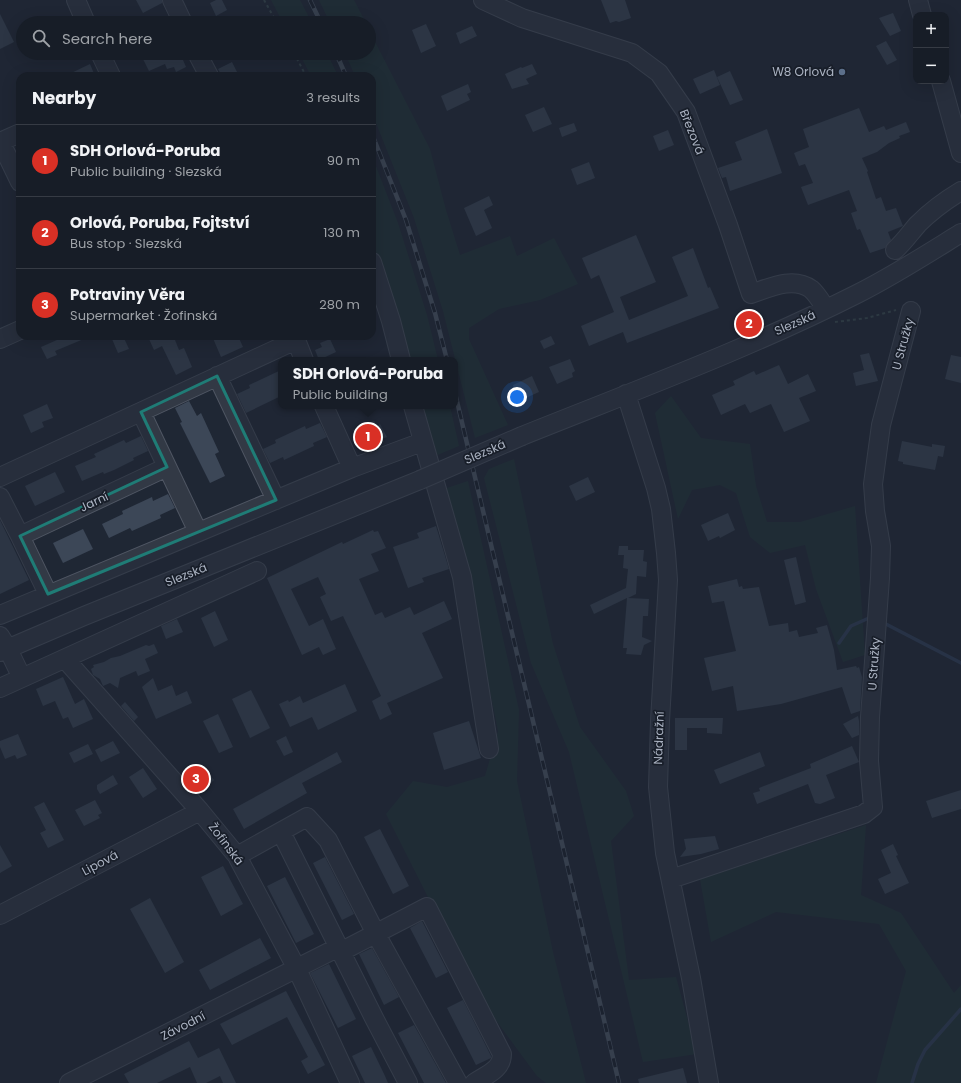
<!DOCTYPE html>
<html lang="en">
<head>
<meta charset="utf-8">
<style>
	:root { --surface:#171d27; --page:#242a33; --text:#f1f3f6; --muted:#9ea2a7; --line:#363b44; --accent:#d93025 }
	body { margin:0; font-family:Poppins,sans-serif; background:var(--page); color:var(--text) }
	.controls { position:absolute; right:12px; top:12px; display:grid; overflow:hidden; border-radius:8px; box-shadow:0 4px 16px #0002 }
	.controls button { width:36px; height:36px; display:grid; place-items:center; padding:0; border:0; border-bottom:1px solid var(--line); background:var(--surface); color:var(--text); font:20px sans-serif }
	.you { position:absolute; left:517px; top:397px; width:14px; height:14px; margin:-10px; border:3px solid #fff; border-radius:50%; background:#1a73e8; box-shadow:0 0 0 6px #1a73e833 }
	.badge { display:grid; place-items:center; width:26px; height:26px; border-radius:50%; background:var(--accent); color:#fff; font-size:13px; font-weight:700 }
	.pin { position:absolute; translate:-50% -50%; border:2px solid #fff; box-shadow:0 1px 4px #0006 }
	.popup { position:absolute; left:278px; top:357px; width:180px; height:52px; box-sizing:border-box; display:grid; place-content:center; border-radius:8px; background:var(--surface); filter:drop-shadow(0 1px 3px #0005); font-size:13px; white-space:nowrap; color:var(--muted) }
	.popup b { font-size:15px; color:var(--text) }
	.popup::after { content:''; position:absolute; left:50%; top:100%; margin-left:-8px; border:8px solid transparent; border-top-color:var(--surface) }
	.list { margin:0; padding:0; list-style:none }
	h2 { display:flex; justify-content:space-between; align-items:center; height:52px; margin:0; padding:0 16px; font-size:17px }
	h2 small { font-size:13px; font-weight:400; color:var(--muted) }
	.list li { display:grid; grid-template-columns:26px 1fr auto; gap:12px; align-items:center; box-sizing:border-box; height:72px; padding:0 16px; border-top:1px solid var(--line) }
	.list b { display:block; font-size:15px; white-space:nowrap }
	.list p { margin:0; font-size:13px; white-space:nowrap; color:var(--muted) }
	.list em { font-size:13px; font-style:normal; color:var(--muted) }
	.icon { flex:none; width:22px; height:22px; fill:none; stroke:currentColor; stroke-width:2; stroke-linecap:round; stroke-linejoin:round }
	.map { position:relative; flex:none; width:961px; height:1083px; overflow:hidden }
	.search { position:absolute; background:var(--surface); box-shadow:0 4px 16px #0002; left:16px; top:16px; width:360px; height:44px; display:flex; align-items:center; gap:10px; box-sizing:border-box; padding:0 14px; border-radius:22px; color:var(--muted); font-size:15px }
	.panel { position:absolute; background:var(--surface); box-shadow:0 4px 16px #0002; left:16px; top:72px; width:360px; height:268px; border-radius:12px }
	.map>svg:first-child { display:block }
</style>
</head>
<body>
<div class="map">
<svg width="961" height="1083" viewBox="0 0 961 1083">
	<rect width="100%" height="100%" fill="#1f2734"/>
	<path fill="#213436" d="M271,0H300L312,23H283Z
		M319,0H354L366,23H330Z
		M369,30L430,149L446,210L460,255L510,236L517,256L554,238L578,284L540,300L499,309L469,328V339L508,425L475,438L443,311L414,218L372,113V76H355L345,53H369Z
		M299,53H327L338,76H311Z
		M372,156L398,223L427,315L438,360H409L393,302L372,241Z
		M671,396L701,438L750,444L756,486L767,522H800L855,506L865,655L843,662L816,589L805,545L770,553L750,537L736,493L720,485L692,490L678,519L655,413Z
		M421,406H450L459,446L435,456Z
		M514,459L553,644L580,727L626,791L634,816L611,841L629,980L676,977L697,1054L643,1062L569,752L531,663L484,478L489,469Z
		M468,481L519,710L517,781L553,952L586,1083H546L537,1076L478,996L386,814L413,781L447,787L485,776L498,731L458,533L435,492Z
		M866,825L861,895L901,913L954,993L961,985V1083H876L906,971L879,924L776,912L711,942L700,879Z"/>
	<g fill="none" stroke-linecap="round" stroke-linejoin="round">
		<path stroke="#32425c" stroke-width="3.5" d="M882,622L961,663
			M839,643L851,626L869,618L873,619
			M912,1083L918,1064L925,1050L961,1009"/>
	</g>
	<path fill="#3c4757" d="M136,0H162V3L143,13Z
		M216,0H222L227,10L216,16L210,3Z
		M601,0H625L631,18L619,22L616,21L610,23Z
		M893,13L901,31L890,36L879,18Z
		M0,14L14,42L0,49Z
		M426,24L436,46L421,53L412,30Z
		M472,26L477,36L460,44L456,33Z
		M886,41L897,60L887,65L876,46Z
		M140,53H180L186,67L176,72L174,67L167,69L165,64L149,71Z
		M232,62L239,76H222L218,69Z
		M90,64L95,76H65Z
		M532,64L537,74L526,79L529,84L512,89L505,74L521,67L522,68Z
		M714,70L720,85L700,94L693,79Z
		M730,71L743,100L730,105L717,77Z
		M468,84L471,92L467,94L470,100L447,111L441,96Z
		M544,107L552,124L533,132L525,115Z
		M859,108L869,132L884,126L886,130L906,122L910,132L899,136L900,138L889,143L877,152L862,158L868,171L867,172L876,199L881,197L886,211L896,208L903,226L888,232L891,240L885,248L870,253L860,229L857,230L851,213L857,211L849,190L808,205L801,187L813,183L805,164L799,166L794,153L809,147L803,129Z
		M574,123L577,131L562,137L559,128Z
		M767,129L782,173L730,191L726,177L722,178L718,168L742,160L735,142Z
		M668,130L674,145L659,151L653,136Z
		M589,162L595,178L577,185L571,169Z
		M489,196L493,205L484,210L492,228L476,236L464,208Z
		M636,235L656,282L620,297L629,320L688,296L672,257L693,248L708,288L710,287L719,308L627,343L623,332L589,346L581,326L614,312L599,275L591,279L582,258Z
		M66,336H91L55,351L57,355L47,359L41,347Z
		M119,336H123L129,349L118,353L112,339Z
		M156,336H184L175,340L179,350L184,348L192,367L176,375L162,346L154,350L149,339Z
		M212,336H226L228,340L238,336L243,347L221,357Z
		M551,336L555,344L544,349L540,341Z
		M330,339L336,352L319,360L315,350L322,347L320,343Z
		M869,353L878,381L856,386L853,373L864,370L860,355Z
		M951,355L961,357V383L945,379Z
		M570,359L575,371L572,373L573,377L557,384L549,367Z
		M779,365L788,384L808,374L816,391L799,398L810,421L784,432L771,404L750,413L745,404L721,415L712,395L735,385L733,381L754,371L756,375Z
		M281,370V396L246,413L237,394L250,388L249,385Z
		M532,376L539,392L519,401L513,385Z
		M189,401L197,416L201,413L219,452L215,454L225,476L210,483L180,423L182,422L175,408Z
		M47,404L53,418L42,422L44,427L31,433L23,415Z
		M374,421L377,426L380,424L387,437L382,439L384,442L362,452L353,430Z
		M320,423L327,437L313,443L314,446L284,460L283,457L270,463L263,449L276,443L275,440L305,426L306,429Z
		M141,436L148,451L133,458L134,460L114,470L104,474L103,472L82,481L75,466L96,457L94,454L124,440L126,443Z
		M902,441L932,447V444L945,446L943,457L938,456L935,470L903,464V462L898,461Z
		M55,472L65,492L35,506L25,486Z
		M588,477L595,492L576,501L569,486Z
		M168,494L175,508L160,515L161,518L132,531L130,528L109,538L102,524L123,514L122,511L152,497L153,501Z
		M728,513L735,530L720,538L719,536L708,541L701,525Z
		M0,520L29,580L0,594Z
		M436,526L449,569L422,578L424,582L408,588L393,547L419,538L417,533Z
		M83,529L93,549L63,563L53,543Z
		M373,530L374,532L378,531L386,548L371,554L379,571L359,579L375,615L382,612L385,618L410,607L414,615L444,601L452,619L422,633L443,678L387,703L392,714L380,720L372,701L381,696L343,616L331,621L320,597L326,594L318,577L291,589L309,626L323,619L336,649L323,655L319,647L302,655L267,578L342,542L343,544Z
		M619,546H628V550H644L643,561L647,562L646,577L637,576L636,594L628,598L649,599L648,616H643L642,637L652,641L644,645L641,655L626,654L627,648H623L627,598L594,614L590,605L626,588L628,569L623,568L624,555H618Z
		M796,557L806,602L795,605L784,560Z
		M737,579L739,587L742,586L743,589L759,587L769,626L788,623L789,632L797,630L799,637L818,633L816,628L827,625L834,650L837,670L856,666L857,668L859,667L862,677L860,711L851,714L842,687L781,704L737,711L733,686L712,691L704,658L736,651L724,601L712,603L708,586Z
		M215,611L228,640L214,647L201,618Z
		M177,619L183,632L166,639L161,626Z
		M154,644L158,653L145,659L150,671L138,676L136,671L120,678L118,688L110,683L103,686L100,679L93,675L91,669L94,667L93,665L104,662L111,658L120,656L146,645L149,646Z
		M63,677L75,704L84,699L93,719L73,728L68,717L63,719L55,701L43,706L36,689Z
		M153,678L158,691L172,685L176,696L187,691L192,703L156,719L142,687Z
		M345,684L357,711L318,730L312,717L290,727L279,704L288,700L289,702L300,696L303,703Z
		M251,690L270,728L250,738L232,699Z
		M125,702L138,717L134,721L121,706Z
		M218,714L233,747L219,753L203,721Z
		M858,716L859,721V735L852,738L843,724Z
		M675,718H723L722,734L707,733V728H687V750H675Z
		M469,721L481,758L444,770L433,733Z
		M18,734L27,755L17,759L15,755L5,759L0,747V741Z
		M286,736L293,752L284,756L276,741Z
		M113,741L120,753L101,762L95,750Z
		M88,744L93,754L74,763L69,753Z
		M852,746L859,762L826,775L835,798L820,804L815,803L808,784L757,804L753,793L760,791L759,788L811,768L810,764Z
		M337,752L342,762L302,783L307,793L244,829L233,809Z
		M760,752L765,766L720,784L714,770Z
		M199,766L204,771L206,770L214,780L199,794L186,778Z
		M143,768L157,789L143,798L129,777Z
		M113,775L118,784L100,794L97,789V785Z
		M961,790V809L932,818L926,801Z
		M95,800L102,813L98,815L100,818L84,826L75,810Z
		M44,802L64,840L48,848L40,833L46,830L34,807Z
		M380,829L409,886L393,894L364,837Z
		M715,836L719,849L701,854L680,857L686,849L684,839Z
		M893,844L898,855L896,856L909,883L885,894L878,879L891,873L881,850Z
		M0,845L12,866L0,873Z
		M325,857L354,914L342,920L313,863Z
		M223,866L243,904L221,916L201,877Z
		M285,877L314,934L296,943L267,886Z
		M150,898L184,962L165,973L130,909Z
		M422,921L448,972L436,978L410,928Z
		M260,938L271,958L210,990L199,970Z
		M372,948L399,997L384,1005L359,954Z
		M329,964L356,1019L338,1028L310,973Z
		M286,991L325,1065L308,1074L301,1061L308,1057L287,1017L232,1045L220,1024Z
		M463,1000L491,1056V1058L476,1065L447,1008Z
		M414,1025L446,1083H424L398,1033Z
		M189,1041L198,1058L219,1048L236,1083H223L220,1076L206,1083H197L190,1067L157,1083H129L124,1074Z
		M371,1047L385,1076L388,1083H365L352,1056Z
		M683,1068L687,1083H639L638,1079Z"/>
	<g fill="none" stroke-linecap="round" stroke-linejoin="round">
		<defs>
			<path id="minor" d="M76,0L86,23
				M172,0L183,23
				M483,0L522,18L632,53L659,73L686,112L728,225L751,294C769,288 793,276 811,289C817,294 822,303 826,309
				M918,0L922,15
				M100,53L111,76
				M197,53L209,76
				M941,81L961,153
				M0,141L20,182
				M0,142L20,133
				M895,250C904,242 910,233 918,224C930,212 946,200 961,191
				M372,262L391,321L401,360
				M0,339L20,330
				M217,376L276,500
				M626,394L656,488L661,509L666,553L668,580L660,721L658,787L665,853L691,978L709,1083
				M324,406L352,468
				M413,406L462,577L489,749
				M141,412L198,532
				M522,436C634,391 748,349 857,294C893,276 927,254 961,233
				M0,477L296,340L304,360
				M0,497L20,536L48,594
				M20,536L167,467
				M0,615L352,468L422,442
				M0,636L8,649L22,678
				M0,652L84,616L420,480
				M65,659L200,811L237,856L297,969L350,1083
				M0,688L257,571
				M281,832L374,1018L408,1083
				M237,856L307,817L328,840L376,934L458,1083
				M671,879L864,814L873,807L869,761L870,717L880,578L881,546L875,511L873,484L881,425L911,311
				M0,915L200,811
				M69,1083L333,950L348,948L427,907L502,1054C502,1070 486,1075 474,1083"/>
		</defs>
		<use href="#minor" stroke="#4f5663" stroke-width="20"/>
		<path stroke="#3e5053" stroke-width="2" stroke-dasharray="3 3" stroke-linecap="butt" d="M264,0L277,23
			M294,53L306,76
			M835,322L867,318L896,310"/>
		<use href="#minor" stroke="#323945" stroke-width="18"/>
		<defs>
			<path id="rail" d="M310,0L321,23
				M336,53L346,76
				M372,134L406,220L435,313L447,360
				M455,393L619,1083"/>
		</defs>
		<use href="#rail" stroke="#535d6c" stroke-width="4.5"/>
		<use href="#rail" stroke="#181e29" stroke-width="3" stroke-dasharray="9" stroke-linecap="butt"/>
		<defs>
			<path id="minor-bridge" d="M420,480L522,436"/>
		</defs>
		<use href="#minor-bridge" stroke="#4f5663" stroke-width="20" stroke-linecap="butt"/>
		<use href="#minor-bridge" stroke="#323945" stroke-width="18"/>
	</g>
	<path d="M0 0H961V1083H0ZM217,376L276,500L48,594L20,536L167,467L141,412Z" fill="#1f2734" fill-opacity=".55" fill-rule="evenodd"/>
	<path fill="none" stroke="#1f7c76" stroke-width="3" stroke-linejoin="round" d="M217,376L276,500L48,594L20,536L167,467L141,412Z"/>
	<circle fill="#5c6f8a" stroke="#181e29" stroke-width="1.5" cx="842" cy="72" r="4"/>
	<g text-anchor="middle" stroke-width="3.5" stroke-linejoin="round" paint-order="stroke">
		<g font-size="12" fill="#abb3c2" stroke="#181e29" text-anchor="end">
			<text x="834" y="76">W8 Orlová</text>
		</g>
		<g font-size="12" fill="#abb3c2" stroke="#181e29">
			<text transform="translate(692 132) rotate(68)" y="4">Březová</text>
			<text transform="translate(795 323) rotate(-24)" y="4">Slezská</text>
			<text transform="translate(903 344) rotate(-75)" y="4">U Stružky</text>
			<text transform="translate(485 452) rotate(-23)" y="4">Slezská</text>
			<text transform="translate(94 502) rotate(-25)" y="4">Jarní</text>
			<text transform="translate(186 575) rotate(-22)" y="4">Slezská</text>
			<text transform="translate(874 664) rotate(-86)" y="4">U Stružky</text>
			<text transform="translate(659 738) rotate(-88)" y="4">Nádražní</text>
			<text transform="translate(226 844) rotate(53)" y="4">Žofinská</text>
			<text transform="translate(100 863) rotate(-28)" y="4">Lipová</text>
			<text transform="translate(183 1026) rotate(-27)" y="4">Závodní</text>
		</g>
	</g>
</svg>
<div class="controls">
<button>+</button>
<button>−</button>
</div>
<div class="you"></div>
<div class="pin badge" style="left:368px;top:437px">1</div>
<div class="popup"><b>SDH Orlová-Poruba</b>Public building</div>
<div class="pin badge" style="left:749px;top:324px">2</div>
<div class="pin badge" style="left:196px;top:779px">3</div>
<div class="search"><svg class="icon" aria-label="search" viewBox="0 0 24 24"><circle cx="10" cy="10" r="6"/><path d="M15 15l6 6"/></svg>Search here</div>
<section class="panel">
<h2>Nearby<small>3 results</small></h2>
<ul class="list">
<li><span class="badge">1</span><div><b>SDH Orlová-Poruba</b><p>Public building · Slezská</p></div><em>90 m</em></li>
<li><span class="badge">2</span><div><b>Orlová, Poruba, Fojtství</b><p>Bus stop · Slezská</p></div><em>130 m</em></li>
<li><span class="badge">3</span><div><b>Potraviny Věra</b><p>Supermarket · Žofinská</p></div><em>280 m</em></li>
</ul>
</section>
</div>
</body>
</html>
